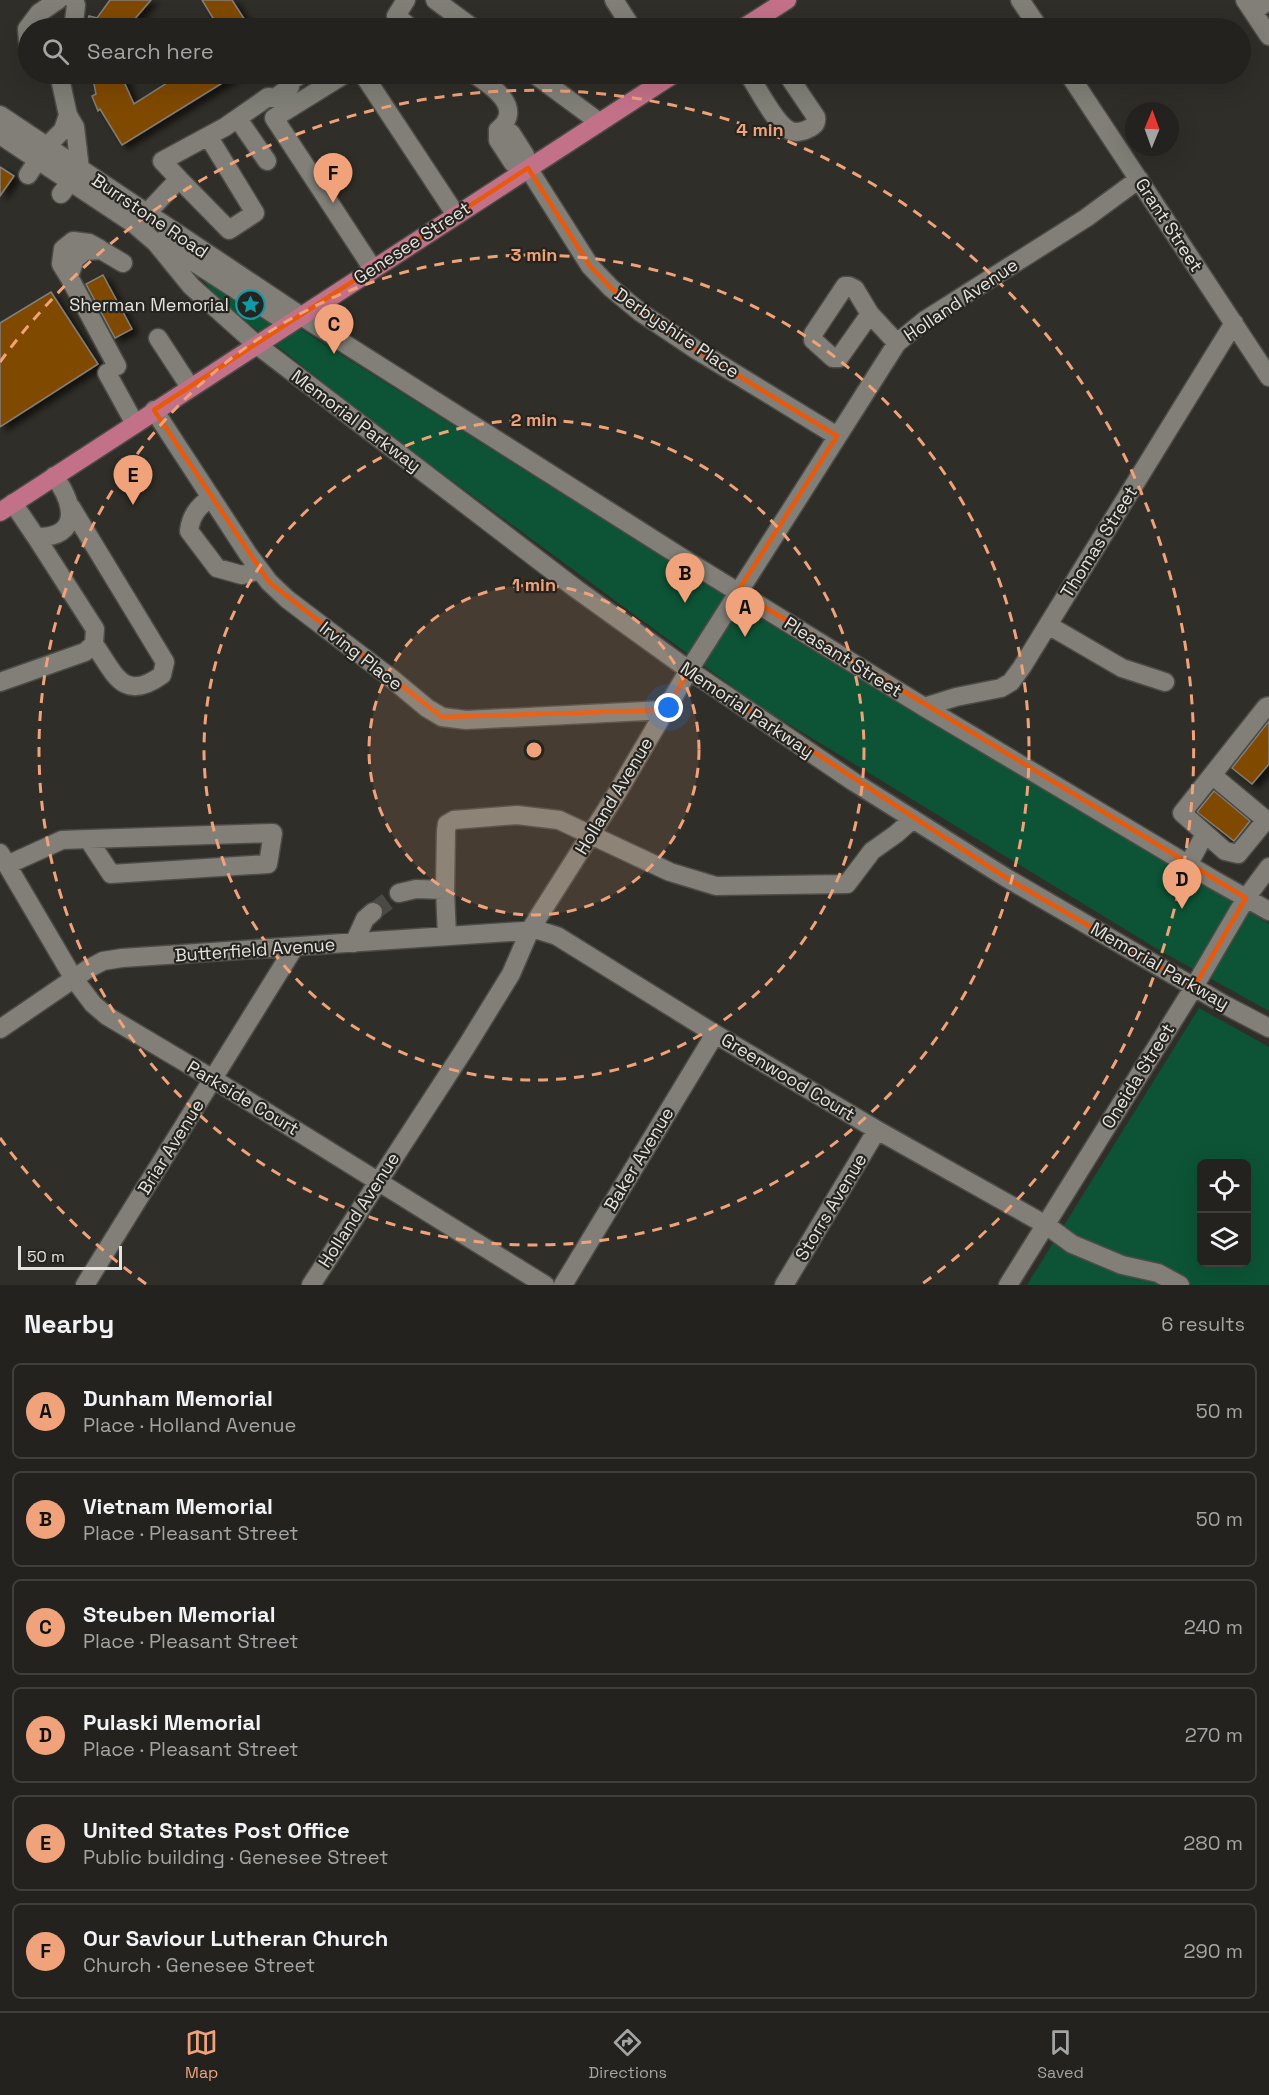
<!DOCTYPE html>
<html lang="en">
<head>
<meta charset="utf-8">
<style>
	:root { --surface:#24221e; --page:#302f2b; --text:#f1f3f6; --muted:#a3a4a4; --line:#413f3c; --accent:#f0a27a }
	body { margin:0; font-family:"Space Grotesk",sans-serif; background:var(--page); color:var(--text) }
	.controls { position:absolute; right:18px; bottom:18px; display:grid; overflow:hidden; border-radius:9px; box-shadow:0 6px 24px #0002 }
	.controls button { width:54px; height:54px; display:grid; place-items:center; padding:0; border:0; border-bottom:2px solid var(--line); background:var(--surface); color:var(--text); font:30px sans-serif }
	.compass { position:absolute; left:1125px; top:102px; width:54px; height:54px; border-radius:50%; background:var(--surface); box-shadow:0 6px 24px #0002; rotate:1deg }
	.scale { position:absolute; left:18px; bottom:15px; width:104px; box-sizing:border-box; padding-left:6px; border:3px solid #e5e3df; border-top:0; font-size:16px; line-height:21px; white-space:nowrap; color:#e5e3df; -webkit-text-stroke:4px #26241f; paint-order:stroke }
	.you { position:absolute; left:669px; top:708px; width:21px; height:21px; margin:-15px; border:4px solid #fff; border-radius:50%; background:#1a73e8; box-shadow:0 0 0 9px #1a73e833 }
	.badge { display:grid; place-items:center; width:39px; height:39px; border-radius:50%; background:var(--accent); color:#111; font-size:20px; font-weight:700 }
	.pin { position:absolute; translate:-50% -50px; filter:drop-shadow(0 2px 3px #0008) }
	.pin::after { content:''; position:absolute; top:32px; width:21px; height:18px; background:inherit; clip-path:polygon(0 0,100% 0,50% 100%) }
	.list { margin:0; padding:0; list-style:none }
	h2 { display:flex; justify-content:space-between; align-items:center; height:78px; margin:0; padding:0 24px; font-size:26px }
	h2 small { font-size:20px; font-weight:400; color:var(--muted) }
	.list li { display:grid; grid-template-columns:39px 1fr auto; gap:18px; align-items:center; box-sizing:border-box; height:96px; margin:0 12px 12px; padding:0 12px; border:2px solid var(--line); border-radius:9px }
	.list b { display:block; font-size:22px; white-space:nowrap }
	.list p { margin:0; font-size:20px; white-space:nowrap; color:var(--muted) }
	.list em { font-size:20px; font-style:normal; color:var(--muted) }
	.icon { flex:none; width:33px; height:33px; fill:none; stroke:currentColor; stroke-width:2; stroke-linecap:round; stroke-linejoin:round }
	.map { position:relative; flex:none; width:1269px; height:1285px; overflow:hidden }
	.search { position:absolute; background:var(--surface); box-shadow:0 6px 24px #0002; left:18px; right:18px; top:18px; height:66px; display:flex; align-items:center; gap:15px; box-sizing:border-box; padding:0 21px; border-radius:33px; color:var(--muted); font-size:22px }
	.sheet { height:726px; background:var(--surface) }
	nav { display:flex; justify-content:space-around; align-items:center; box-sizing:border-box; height:84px; border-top:2px solid var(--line); background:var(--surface); font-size:16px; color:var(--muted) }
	nav a { display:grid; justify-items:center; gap:3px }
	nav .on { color:var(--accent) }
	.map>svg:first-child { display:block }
</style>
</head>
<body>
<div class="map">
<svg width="1269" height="1285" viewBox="0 0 1269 1285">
	<defs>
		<filter id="shadow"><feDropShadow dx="6" dy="4" stdDeviation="3" flood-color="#0009"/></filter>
	</defs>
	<rect width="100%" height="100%" fill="#302e28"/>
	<path fill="#0c5435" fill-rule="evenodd" d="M183,255L718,592L859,679L1269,924V1011L1159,950L756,704L379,427L218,299Z
		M1199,1008L1269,1047V1285H1027ZM1202,1164H1246V1262H1202Z"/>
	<path fill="#7f4a00" stroke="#847e79" stroke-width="1.5" filter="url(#shadow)" d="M110,0H151L127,28H85L89,16L97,18Z
		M202,0H232L250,28H219Z
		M92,74H123L125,84L134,104L181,74H237L122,145L100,109L98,111L92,96L96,94Z
		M0,167L14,176L0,196Z
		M103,275L132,329L115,338L86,284Z
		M51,292L98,364L0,427V323Z
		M1269,721V764L1252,784L1232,768Z
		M1214,791L1250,821L1234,841L1197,812Z"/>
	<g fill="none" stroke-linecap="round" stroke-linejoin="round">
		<path stroke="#4b4943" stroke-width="18" stroke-dasharray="18 9" stroke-linecap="butt" d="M373,912L399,893"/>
		<defs>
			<path id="minor" d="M406,0L396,16L411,28
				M435,0L473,28
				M614,0L632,28
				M1020,0L1039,28
				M1245,0L1269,36
				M1253,12L1269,0
				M74,22L76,5L74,0
				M28,42L27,29L39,13L58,0
				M59,74L68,115L75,127L80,169L61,194
				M345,74L274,118L373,269
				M363,74L456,215
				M474,74C492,86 525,108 498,130V140L513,163L528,168L525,155L511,133L498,130
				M534,74L599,122
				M748,74C757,87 774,121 787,129C794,134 803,132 810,128C815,125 817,123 816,117L787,74
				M1069,74L1269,377
				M0,115L301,316L678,555L924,707L1214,880L1269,911
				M238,119L267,161
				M0,135L134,224L156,243L191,286L257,345L575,588L689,670L854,782L1005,877L1225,1005L1269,1028
				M528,168L590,266L611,288L640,312L695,349L837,436
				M28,175L46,147L63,130L68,115
				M179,179L229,230L255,213L208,136
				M146,214L179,179L162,161L225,127L268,97L275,98L290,87L291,81L302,74
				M161,241L289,324
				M69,277L61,264L63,249L73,241L89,243L100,249
				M870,314L839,358H833L813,340V334L845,286H849L855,289L870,314L897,343
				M158,338L190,387
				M117,366L69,277L75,259L85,251L101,250L123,263
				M107,373L135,424
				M154,410L248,554L269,582L287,599L391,678L427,708L442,717L466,720L666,710
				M211,497C198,507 191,515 189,531L217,568L242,575L260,570
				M13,503L36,537C82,538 74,503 54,476
				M71,507L165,662L162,675C123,703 115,674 94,644
				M1048,625L1122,668L1165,682
				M0,682L85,652L94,644L95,629L36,537
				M924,707L956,697L1001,688L1011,682L1022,667L1234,323
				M1212,775L1266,820L1238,854L1225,851L1182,813L1266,707L1269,706
				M0,853L74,979L93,1004L107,1016L213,1079L545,1285
				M7,865L62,840L88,839L273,833L268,864L111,874L88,839
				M1188,865L1205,834
				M399,893L416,889L445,890
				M447,936L445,890L446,831L447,824L454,820L517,815L559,820L670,872L716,886L847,884L872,851L896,834L913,819
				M354,943L365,919L373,912
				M0,1029L88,969L103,961L122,958L538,930L557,936L715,1034L877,1130L1046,1225L1072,1244L1122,1265L1158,1273L1180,1285
				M85,1285L294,948
				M311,1285L466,1047L511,974L530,930L617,793L689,670L897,343L925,320L1086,218L1139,179
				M563,1285L715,1034
				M784,1285L877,1130
				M1008,1285L1194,987L1246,898L1269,867"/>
			<path id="major" d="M743,28L787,0
				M0,512L674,74"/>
		</defs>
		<use href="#minor" stroke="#4d4b47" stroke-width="21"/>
		<use href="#major" stroke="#4d4b47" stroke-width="21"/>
		<use href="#minor" stroke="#817f77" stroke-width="18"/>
		<use href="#major" stroke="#c37189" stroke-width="18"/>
	</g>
	<path fill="none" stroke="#e8590c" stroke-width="4.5" stroke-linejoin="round" d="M528,168L590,266L611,288L695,349L837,436L738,591L1246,898L1194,987L1005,877L689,670L666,710L442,717L269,582L154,410Z"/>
	<circle cx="534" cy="750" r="165" fill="#f0a27a" fill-opacity=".12"/>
	<g fill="none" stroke="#f0a27a" stroke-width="3" stroke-dasharray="10 8">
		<circle cx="534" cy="750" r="165"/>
		<circle cx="534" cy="750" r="330"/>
		<circle cx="534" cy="750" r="495"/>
		<path d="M146 1284A660 660 0 0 1 0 1138M0 362A660 660 0 1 1 922 1284"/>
	</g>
	<defs>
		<symbol id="sight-ring" viewBox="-11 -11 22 22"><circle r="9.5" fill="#26241f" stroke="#0f9aa8" stroke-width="1.5"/><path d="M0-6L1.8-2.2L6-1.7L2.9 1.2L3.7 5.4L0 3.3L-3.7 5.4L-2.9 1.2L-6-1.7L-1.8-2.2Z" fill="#0f9aa8"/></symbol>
	</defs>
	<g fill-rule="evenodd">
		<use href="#sight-ring" x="234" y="288" width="33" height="33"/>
	</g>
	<g text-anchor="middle" stroke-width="4.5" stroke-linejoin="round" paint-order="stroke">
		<g font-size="18" fill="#e5e3df" stroke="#26241f">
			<text transform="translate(150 216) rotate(34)" y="6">Burrstone Road</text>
			<text transform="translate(1169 225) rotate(57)" y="6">Grant Street</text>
			<text transform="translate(412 243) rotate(-33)" y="6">Genesee Street</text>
			<text transform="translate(961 300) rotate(-34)" y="6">Holland Avenue</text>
			<text transform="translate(677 333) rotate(34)" y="6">Derbyshire Place</text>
			<text transform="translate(356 421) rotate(37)" y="6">Memorial Parkway</text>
			<text transform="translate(1099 542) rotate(-58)" y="6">Thomas Street</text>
			<text transform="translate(361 656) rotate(38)" y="6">Irving Place</text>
			<text transform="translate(843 657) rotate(32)" y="6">Pleasant Street</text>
			<text transform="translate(747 710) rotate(34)" y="6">Memorial Parkway</text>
			<text transform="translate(614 796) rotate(-59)" y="6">Holland Avenue</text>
			<text transform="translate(255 950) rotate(-4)" y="6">Butterfield Avenue</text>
			<text transform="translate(1160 966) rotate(30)" y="6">Memorial Parkway</text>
			<text transform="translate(1138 1076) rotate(-58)" y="6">Oneida Street</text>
			<text transform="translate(788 1077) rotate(31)" y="6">Greenwood Court</text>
			<text transform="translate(243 1098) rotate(31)" y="6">Parkside Court</text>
			<text transform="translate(171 1147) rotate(-58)" y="6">Briar Avenue</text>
			<text transform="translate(639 1159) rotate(-59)" y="6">Baker Avenue</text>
			<text transform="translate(831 1207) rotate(-59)" y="6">Storrs Avenue</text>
			<text transform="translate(359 1210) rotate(-57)" y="6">Holland Avenue</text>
		</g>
		<g font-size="18" fill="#e5e3df" stroke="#26241f" text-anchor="end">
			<text x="229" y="311">Sherman Memorial</text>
		</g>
	</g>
	<circle cx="534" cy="750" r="9" fill="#f0a27a" stroke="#26241f" stroke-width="3"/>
	<g font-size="18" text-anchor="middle" font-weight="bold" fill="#f0a27a" stroke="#26241f" stroke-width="4.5" stroke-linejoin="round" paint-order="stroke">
		<text x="760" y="136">4 min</text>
		<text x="534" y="261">3 min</text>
		<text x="534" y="426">2 min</text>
		<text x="534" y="591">1 min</text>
	</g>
</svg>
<div class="controls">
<button><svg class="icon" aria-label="locate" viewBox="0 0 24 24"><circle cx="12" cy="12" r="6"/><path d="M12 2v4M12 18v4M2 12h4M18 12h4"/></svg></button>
<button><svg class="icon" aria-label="layers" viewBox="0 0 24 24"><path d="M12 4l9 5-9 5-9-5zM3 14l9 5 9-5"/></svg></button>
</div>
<svg class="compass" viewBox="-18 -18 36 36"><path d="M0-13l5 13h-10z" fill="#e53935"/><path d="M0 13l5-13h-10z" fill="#a3a4a4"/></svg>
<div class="scale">50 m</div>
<div class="you"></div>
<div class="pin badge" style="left:745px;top:637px">A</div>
<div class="pin badge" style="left:685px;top:603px">B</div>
<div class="pin badge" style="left:334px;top:354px">C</div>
<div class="pin badge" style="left:1182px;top:909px">D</div>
<div class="pin badge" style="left:133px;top:505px">E</div>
<div class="pin badge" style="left:333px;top:203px">F</div>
<div class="search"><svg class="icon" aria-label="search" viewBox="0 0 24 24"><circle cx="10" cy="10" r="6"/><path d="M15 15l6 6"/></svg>Search here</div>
</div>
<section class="sheet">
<h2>Nearby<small>6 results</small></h2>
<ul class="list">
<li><span class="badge">A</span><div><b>Dunham Memorial</b><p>Place · Holland Avenue</p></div><em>50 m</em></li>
<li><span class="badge">B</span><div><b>Vietnam Memorial</b><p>Place · Pleasant Street</p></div><em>50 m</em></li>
<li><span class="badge">C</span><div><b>Steuben Memorial</b><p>Place · Pleasant Street</p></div><em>240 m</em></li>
<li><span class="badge">D</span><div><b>Pulaski Memorial</b><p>Place · Pleasant Street</p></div><em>270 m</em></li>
<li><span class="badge">E</span><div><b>United States Post Office</b><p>Public building · Genesee Street</p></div><em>280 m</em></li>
<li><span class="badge">F</span><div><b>Our Saviour Lutheran Church</b><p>Church · Genesee Street</p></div><em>290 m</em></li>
</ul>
</section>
<nav>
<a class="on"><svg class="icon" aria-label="map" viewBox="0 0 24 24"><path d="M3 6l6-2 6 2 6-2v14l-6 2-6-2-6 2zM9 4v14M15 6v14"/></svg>Map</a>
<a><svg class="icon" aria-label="directions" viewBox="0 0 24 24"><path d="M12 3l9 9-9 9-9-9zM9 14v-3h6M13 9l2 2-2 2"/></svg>Directions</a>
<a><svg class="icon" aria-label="saved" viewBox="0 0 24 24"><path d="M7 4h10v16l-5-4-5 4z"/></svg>Saved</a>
</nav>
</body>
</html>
